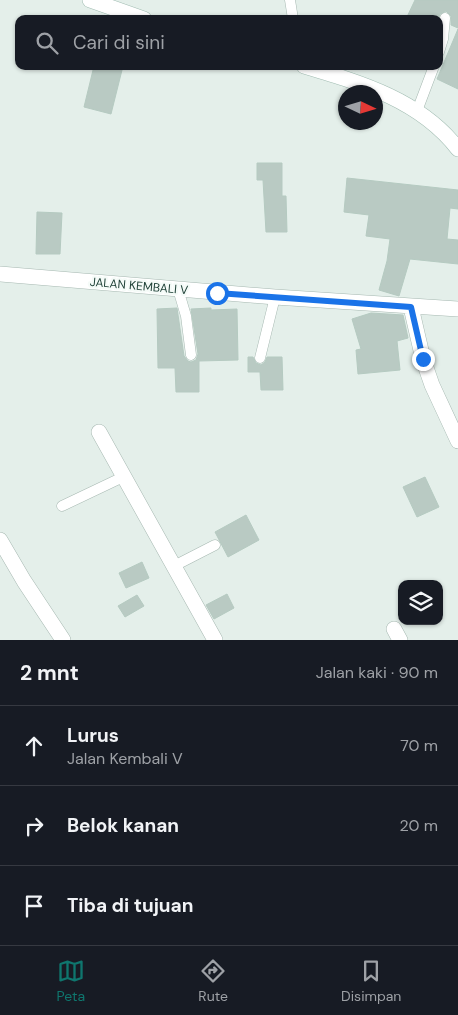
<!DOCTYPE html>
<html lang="id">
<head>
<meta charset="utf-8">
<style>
	:root { --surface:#171b24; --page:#242831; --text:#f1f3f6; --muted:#9ea1a6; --line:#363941; --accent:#0f766e }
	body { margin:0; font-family:"DM Sans",sans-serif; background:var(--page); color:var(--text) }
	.controls { position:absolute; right:15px; bottom:15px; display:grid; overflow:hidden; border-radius:10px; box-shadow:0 1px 4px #0004 }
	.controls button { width:45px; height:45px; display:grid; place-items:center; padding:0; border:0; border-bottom:1px solid var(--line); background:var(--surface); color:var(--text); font:25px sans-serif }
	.compass { position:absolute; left:338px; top:85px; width:45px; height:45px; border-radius:50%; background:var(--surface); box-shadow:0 1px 4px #0004; rotate:94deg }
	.stop { position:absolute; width:15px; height:15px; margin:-11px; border:4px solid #1a73e8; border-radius:50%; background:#fff }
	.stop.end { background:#1a73e8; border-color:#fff; box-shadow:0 1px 5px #0008 }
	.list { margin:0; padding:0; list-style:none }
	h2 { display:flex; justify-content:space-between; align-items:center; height:65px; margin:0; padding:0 20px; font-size:21px }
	h2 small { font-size:16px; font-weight:400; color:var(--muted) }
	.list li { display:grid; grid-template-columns:32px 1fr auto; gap:15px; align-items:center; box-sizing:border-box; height:80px; padding:0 20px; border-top:1px solid var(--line) }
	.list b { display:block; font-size:19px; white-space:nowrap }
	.list p { margin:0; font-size:16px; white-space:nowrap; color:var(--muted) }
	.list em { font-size:16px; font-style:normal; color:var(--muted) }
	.icon { flex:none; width:28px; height:28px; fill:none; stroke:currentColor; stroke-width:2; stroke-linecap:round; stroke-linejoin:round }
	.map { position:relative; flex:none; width:458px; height:640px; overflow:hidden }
	.search { position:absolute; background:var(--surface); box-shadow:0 1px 4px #0004; left:15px; right:15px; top:15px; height:55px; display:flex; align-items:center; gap:12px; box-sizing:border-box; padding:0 18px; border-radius:10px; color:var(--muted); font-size:19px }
	.sheet { height:305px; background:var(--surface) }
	nav { display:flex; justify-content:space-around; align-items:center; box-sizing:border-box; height:70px; border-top:1px solid var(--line); background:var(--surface); font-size:14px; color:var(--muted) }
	nav a { display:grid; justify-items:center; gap:2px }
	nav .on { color:var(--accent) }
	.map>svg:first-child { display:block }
</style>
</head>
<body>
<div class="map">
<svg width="458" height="640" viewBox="0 0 458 640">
	<rect width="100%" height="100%" fill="#e4efea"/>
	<path fill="#b9cac3" stroke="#b5cac1" d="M415,0H458V28L451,25V16L446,11L440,14L438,19H406Z
		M458,29V89L437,79Z
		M94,66H123L111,114L84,107Z
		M257,163H282V196H286L287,232H266L263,180H257Z
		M347,178L458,190V209L450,208L447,239L458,240V264L410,259L399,296L379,290L387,261L390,239L366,236L369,215L344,212Z
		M37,212L62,213L60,254H36Z
		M177,308L184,356L188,361L191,362L196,360L198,354L191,309L211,308V310L237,309L238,360L199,361V392H176L175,368H158L157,309Z
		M371,313L403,315L408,338L397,341L400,370L358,374L356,350L361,349L352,319Z
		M248,357H253L256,363L261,365L265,362L267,357H282L283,390H261L260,372H248Z
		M425,477L439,507L417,517L403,487Z
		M246,515L259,540L228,557L215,532Z
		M142,562L149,578L126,588L119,573Z
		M227,594L234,608L214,619L206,605Z
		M137,595L144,606L125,617L118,606Z"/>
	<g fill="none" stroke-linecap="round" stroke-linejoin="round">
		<defs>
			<path id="lane" d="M290,0L293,19
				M439,52L443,39L445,18
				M417,111L434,66
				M178,289L186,316L191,355
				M260,358L275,297
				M62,506L123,477
				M174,566L215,545"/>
			<path id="street" d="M0,274L275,297L458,309
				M411,307L423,359L432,385L458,441
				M99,432L215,640
				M0,540L24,581L63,640
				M394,629L400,640"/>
			<path id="secondary" d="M90,0L144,19
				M304,66C361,83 420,100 458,149"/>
		</defs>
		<use href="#lane" stroke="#a6b8b1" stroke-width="11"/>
		<use href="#street" stroke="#a6b8b1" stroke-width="16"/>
		<use href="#secondary" stroke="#a1bcb2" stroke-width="16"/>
		<use href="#lane" stroke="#fff" stroke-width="10"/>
		<use href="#street" stroke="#fff" stroke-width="15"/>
		<use href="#secondary" stroke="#fff" stroke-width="15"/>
	</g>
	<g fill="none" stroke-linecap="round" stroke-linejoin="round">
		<path stroke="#1a73e8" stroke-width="6" d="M217,293L411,307L423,359"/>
	</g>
	<g text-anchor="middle" stroke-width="4.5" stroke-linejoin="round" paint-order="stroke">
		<g font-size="12" fill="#214339" stroke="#f5fbf8">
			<text transform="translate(139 286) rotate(5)" y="4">JALAN KEMBALI V</text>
		</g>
	</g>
</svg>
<div class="controls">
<button><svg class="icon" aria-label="layers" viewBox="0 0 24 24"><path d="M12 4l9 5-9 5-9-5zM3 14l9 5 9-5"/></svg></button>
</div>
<svg class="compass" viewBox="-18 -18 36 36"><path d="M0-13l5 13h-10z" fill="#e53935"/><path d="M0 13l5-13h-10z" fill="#9ea1a6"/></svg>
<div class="stop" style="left:217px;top:293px"></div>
<div class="stop end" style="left:423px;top:359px"></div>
<div class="search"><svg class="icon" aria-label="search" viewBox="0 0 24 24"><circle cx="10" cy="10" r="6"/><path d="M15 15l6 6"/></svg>Cari di sini</div>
</div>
<section class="sheet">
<h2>2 mnt<small>Jalan kaki · 90 m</small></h2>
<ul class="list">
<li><svg class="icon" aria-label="ahead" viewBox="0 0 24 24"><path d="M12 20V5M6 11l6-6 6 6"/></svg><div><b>Lurus</b><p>Jalan Kembali V</p></div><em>70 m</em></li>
<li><svg class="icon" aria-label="right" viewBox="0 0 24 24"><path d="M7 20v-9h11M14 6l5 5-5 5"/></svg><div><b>Belok kanan</b></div><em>20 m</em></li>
<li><svg class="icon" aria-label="arrive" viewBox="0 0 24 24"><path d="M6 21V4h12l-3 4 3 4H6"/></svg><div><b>Tiba di tujuan</b></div></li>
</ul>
</section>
<nav>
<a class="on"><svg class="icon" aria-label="map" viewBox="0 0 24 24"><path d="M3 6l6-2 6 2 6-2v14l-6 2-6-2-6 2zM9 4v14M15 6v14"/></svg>Peta</a>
<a><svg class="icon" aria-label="directions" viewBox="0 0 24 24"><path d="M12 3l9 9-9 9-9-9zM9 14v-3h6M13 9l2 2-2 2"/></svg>Rute</a>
<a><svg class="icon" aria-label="saved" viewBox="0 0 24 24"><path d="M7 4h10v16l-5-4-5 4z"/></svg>Disimpan</a>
</nav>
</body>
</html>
